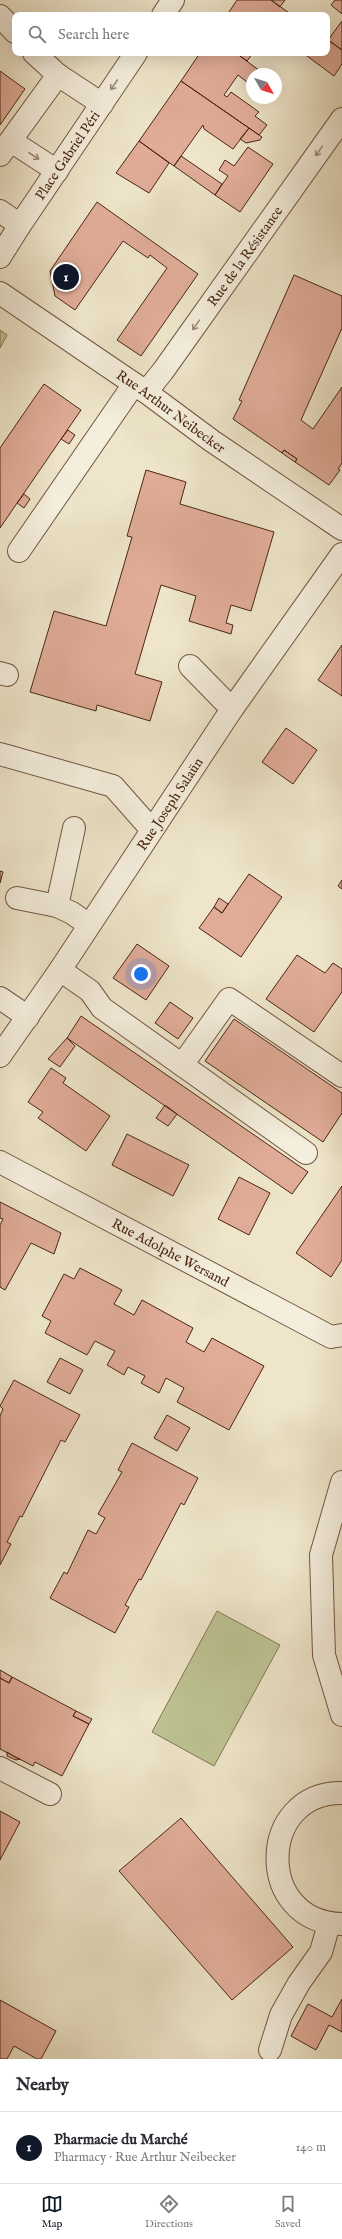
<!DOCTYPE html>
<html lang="en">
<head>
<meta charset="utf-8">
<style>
	:root { --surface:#fff; --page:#f2f2f3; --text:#2b2b33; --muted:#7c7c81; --line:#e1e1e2; --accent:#111827 }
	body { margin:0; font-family:"IM FELL English",serif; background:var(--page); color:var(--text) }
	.compass { position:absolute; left:246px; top:68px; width:36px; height:36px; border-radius:50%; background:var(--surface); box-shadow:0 4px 16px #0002; rotate:129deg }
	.you { position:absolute; left:141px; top:974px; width:14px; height:14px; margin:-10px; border:3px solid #fff; border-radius:50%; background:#1a73e8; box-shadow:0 0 0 6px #1a73e833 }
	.badge { display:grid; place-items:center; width:26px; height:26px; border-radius:50%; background:var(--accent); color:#fff; font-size:13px; font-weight:700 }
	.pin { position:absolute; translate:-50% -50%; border:2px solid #fff; box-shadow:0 1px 4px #0006 }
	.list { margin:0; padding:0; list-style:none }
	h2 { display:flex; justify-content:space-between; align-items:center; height:52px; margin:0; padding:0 16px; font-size:17px }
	h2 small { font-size:13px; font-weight:400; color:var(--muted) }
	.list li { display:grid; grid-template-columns:26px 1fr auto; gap:12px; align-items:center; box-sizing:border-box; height:72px; padding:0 16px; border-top:1px solid var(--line) }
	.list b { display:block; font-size:15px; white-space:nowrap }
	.list p { margin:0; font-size:13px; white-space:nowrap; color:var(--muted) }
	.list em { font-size:13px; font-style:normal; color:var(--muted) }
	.icon { flex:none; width:22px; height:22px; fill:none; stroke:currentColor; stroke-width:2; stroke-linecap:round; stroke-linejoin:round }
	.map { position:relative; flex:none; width:342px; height:2059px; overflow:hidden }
	.search { position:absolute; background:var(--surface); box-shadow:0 4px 16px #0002; left:12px; right:12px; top:12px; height:44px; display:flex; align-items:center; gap:10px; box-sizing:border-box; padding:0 14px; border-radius:8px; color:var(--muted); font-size:15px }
	.sheet { height:124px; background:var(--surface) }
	nav { display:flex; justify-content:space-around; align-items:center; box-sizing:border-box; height:56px; border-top:1px solid var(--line); background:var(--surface); font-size:11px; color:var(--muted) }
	nav a { display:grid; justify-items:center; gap:2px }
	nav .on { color:var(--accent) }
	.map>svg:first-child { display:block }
</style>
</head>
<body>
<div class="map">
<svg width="342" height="2059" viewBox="0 0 342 2059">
	<rect width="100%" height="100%" fill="#eee5ca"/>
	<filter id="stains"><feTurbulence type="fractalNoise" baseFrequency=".005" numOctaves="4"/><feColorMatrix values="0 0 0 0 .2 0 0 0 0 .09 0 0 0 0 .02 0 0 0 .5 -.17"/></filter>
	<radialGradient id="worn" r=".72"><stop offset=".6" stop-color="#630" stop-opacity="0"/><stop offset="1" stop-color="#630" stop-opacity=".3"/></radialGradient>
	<path fill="#bec393" stroke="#847554" d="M0,330L7,335L0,348Z
		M217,1611L280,1645L214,1766L152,1732Z"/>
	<path fill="#e0ac98" stroke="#4a2714" d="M237,0H271L292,15H227Z
		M271,0H285L280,7Z
		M335,0H342V14L331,5Z
		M342,21V50L328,40Z
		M327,39L342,50V64L334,76L303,53H327Z
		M200,53H236L264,74H252V86L238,75L224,95L227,97L231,92L259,112L255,116L267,125L259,135L181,81Z
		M236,53H253L247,61Z
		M0,71L25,89L0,125Z
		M181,81L249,128L233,149L204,129L203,125L174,166L139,141Z
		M249,128L262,137L260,140L246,143L240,139Z
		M139,141L169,163L149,193L116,173Z
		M248,147L273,164L240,212L215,195L228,176L219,170L225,160L234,166Z
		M181,156L222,184L215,195L174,166Z
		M97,202L198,274L141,356L117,340L167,268L150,255L148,258L123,241L75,310L55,296L50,271Z
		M294,275L342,296V328L301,420L313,429L342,387V463L338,469L340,470L329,485L295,462L297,459L284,450L282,453L233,419L242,401L239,400Z
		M44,384L81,410L0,528V448Z
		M68,430L75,435L69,444L61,439Z
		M284,450L297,459L295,462L282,453Z
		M146,470L186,482L180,504L274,532L251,611L231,605L226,623L233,625L231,634L189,621L196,596L161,585L135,674L162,682L150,721L97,705L96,711L30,692L54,611L106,626L132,537L127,536Z
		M24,494L30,499L24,508L17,503Z
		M342,645V696L318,680Z
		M286,728L317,750L293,784L262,762Z
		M0,871L3,872L0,883Z
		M249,874L282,897L241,957L199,928L214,907L222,913Z
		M342,880V889L338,886Z
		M219,898L228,904L222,913L214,907Z
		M137,944L169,966L146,1000L113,978Z
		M297,955L325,973L333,963L342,969V992L314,1032L266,999Z
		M170,1002L193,1018L178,1039L155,1023Z
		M81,1016L308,1172L292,1194L67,1038Z
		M234,1019L342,1093V1113L323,1142L205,1061Z
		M67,1038L75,1046L60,1067L48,1059Z
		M51,1068L66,1078L63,1083L110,1116L86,1151L38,1118L43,1112L28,1102Z
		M165,1105L177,1114L168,1126L156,1118Z
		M127,1134L189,1165L173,1196L112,1165Z
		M239,1177L270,1193L249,1235L218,1219Z
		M342,1186V1260L331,1277L296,1253Z
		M0,1202L61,1233L54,1254L31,1243L5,1290L0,1287V1225L3,1219L0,1218Z
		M80,1268L122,1290L114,1304L134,1315L142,1300L193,1328L186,1342L204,1352L212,1338L264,1366L229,1430L177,1402L184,1388L166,1378L159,1393L141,1383L145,1376L128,1367L124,1375L107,1365L115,1351L95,1341L87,1355L45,1333L51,1321L42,1316L64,1274L74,1279Z
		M60,1358L83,1370L70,1394L47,1382Z
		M14,1380L80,1415L65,1442L61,1440L22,1517L20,1516L7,1542L11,1544L0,1565V1416L3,1409L0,1406Z
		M167,1415L190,1428L177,1451L154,1438Z
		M132,1443L198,1478L184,1505L181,1503L141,1580L139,1579L125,1605L129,1607L115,1633L50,1598L64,1572L67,1574L88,1530L96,1534L105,1518L98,1514L122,1472L118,1470Z
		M0,1670L12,1677L9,1683L0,1678Z
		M12,1677L76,1711L73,1716L89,1724L62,1776L35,1762L33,1766L0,1749V1678L9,1683Z
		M76,1711L92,1719L89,1724L73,1716Z
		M7,1752L15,1757L20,1759L16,1760L7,1756Z
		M0,1811L20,1822L0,1860Z
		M181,1818L293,1947L232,2000L119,1871Z
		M342,1999V2032L329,2025L316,2050L291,2036L308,2004L332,2017Z
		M0,2000L56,2031L41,2059H37L14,2046L7,2059H0Z"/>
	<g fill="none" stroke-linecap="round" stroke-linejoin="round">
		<defs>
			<g id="minor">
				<path d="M163,15L173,0"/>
				<path d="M0,16L15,32"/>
				<path d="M34,53L58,75L102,104"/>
				<path d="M11,141L57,171"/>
				<path d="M0,155L58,75"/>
				<path d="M0,211L20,225"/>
				<path id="s1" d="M0,257L20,225L136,53"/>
				<path id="s2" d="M0,293L146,392L212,441L342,529"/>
				<path id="s3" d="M146,392L163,371L342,119"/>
				<path d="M19,551L134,384"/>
				<path d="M190,666L232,709"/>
				<path d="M0,673L7,675"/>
				<path d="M0,754L113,786L151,829"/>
				<path d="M74,828L57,906L72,913L89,925"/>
				<path d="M17,898L57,906"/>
				<path d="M60,970L90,991L102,1008L306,1153"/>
				<path d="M0,998L28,1017"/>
				<path id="s4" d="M0,1056L60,970L232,709L342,554"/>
				<path d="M182,1065L229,999L342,1076"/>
				<path id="s5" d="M0,1162L331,1337L342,1335"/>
				<path d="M342,1482L321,1555L324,1655L342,1715"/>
				<path d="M0,1768L50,1794"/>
				<path d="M342,1793C257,1792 255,1923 342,1924"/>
				<path d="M270,2050L281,2015L299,1983L321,1952L329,1924"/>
			</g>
		</defs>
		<use href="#minor" stroke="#735642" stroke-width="24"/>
		<use href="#minor" stroke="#f4eedd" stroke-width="22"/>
	</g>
	<defs><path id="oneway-shaft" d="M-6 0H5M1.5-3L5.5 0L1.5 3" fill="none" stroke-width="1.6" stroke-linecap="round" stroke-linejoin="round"/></defs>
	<g stroke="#9f8a78">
		<use href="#oneway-shaft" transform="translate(114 85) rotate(124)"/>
		<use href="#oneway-shaft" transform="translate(319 151) rotate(125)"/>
		<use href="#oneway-shaft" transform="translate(34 156) rotate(33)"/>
		<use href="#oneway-shaft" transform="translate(196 325) rotate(125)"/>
	</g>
	<g text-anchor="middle" stroke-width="3" stroke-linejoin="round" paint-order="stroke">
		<g font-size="14" fill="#4a2714" stroke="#f4eedd">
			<text dy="5" stroke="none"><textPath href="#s1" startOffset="122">Place Gabriel Péri</textPath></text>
			<text dy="5" stroke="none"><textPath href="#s3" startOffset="168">Rue de la Résistance</textPath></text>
			<text dy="5" stroke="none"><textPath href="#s2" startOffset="208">Rue Arthur Neibecker</textPath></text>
			<text dy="5" stroke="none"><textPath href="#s4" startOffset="304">Rue Joseph Salaün</textPath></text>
			<text dy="5" stroke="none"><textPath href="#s5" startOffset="193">Rue Adolphe Wersand</textPath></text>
		</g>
	</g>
	<rect width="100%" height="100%" filter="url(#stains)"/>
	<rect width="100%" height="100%" fill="url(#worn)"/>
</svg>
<svg class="compass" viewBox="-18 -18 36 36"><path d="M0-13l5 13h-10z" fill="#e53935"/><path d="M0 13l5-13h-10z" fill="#7c7c81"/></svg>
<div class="you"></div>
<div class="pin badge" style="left:66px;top:277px">1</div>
<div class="search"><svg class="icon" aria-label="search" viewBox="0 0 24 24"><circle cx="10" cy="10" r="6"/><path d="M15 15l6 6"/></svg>Search here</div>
</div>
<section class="sheet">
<h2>Nearby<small></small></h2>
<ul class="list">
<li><span class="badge">1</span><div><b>Pharmacie du Marché</b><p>Pharmacy · Rue Arthur Neibecker</p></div><em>140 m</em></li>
</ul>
</section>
<nav>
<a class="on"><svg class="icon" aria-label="map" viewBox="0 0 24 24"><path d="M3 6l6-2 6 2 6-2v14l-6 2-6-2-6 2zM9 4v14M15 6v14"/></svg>Map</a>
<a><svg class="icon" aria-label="directions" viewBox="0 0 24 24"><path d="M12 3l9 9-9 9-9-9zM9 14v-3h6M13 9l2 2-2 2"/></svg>Directions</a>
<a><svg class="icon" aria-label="saved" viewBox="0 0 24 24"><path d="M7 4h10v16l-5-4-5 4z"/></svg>Saved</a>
</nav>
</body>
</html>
